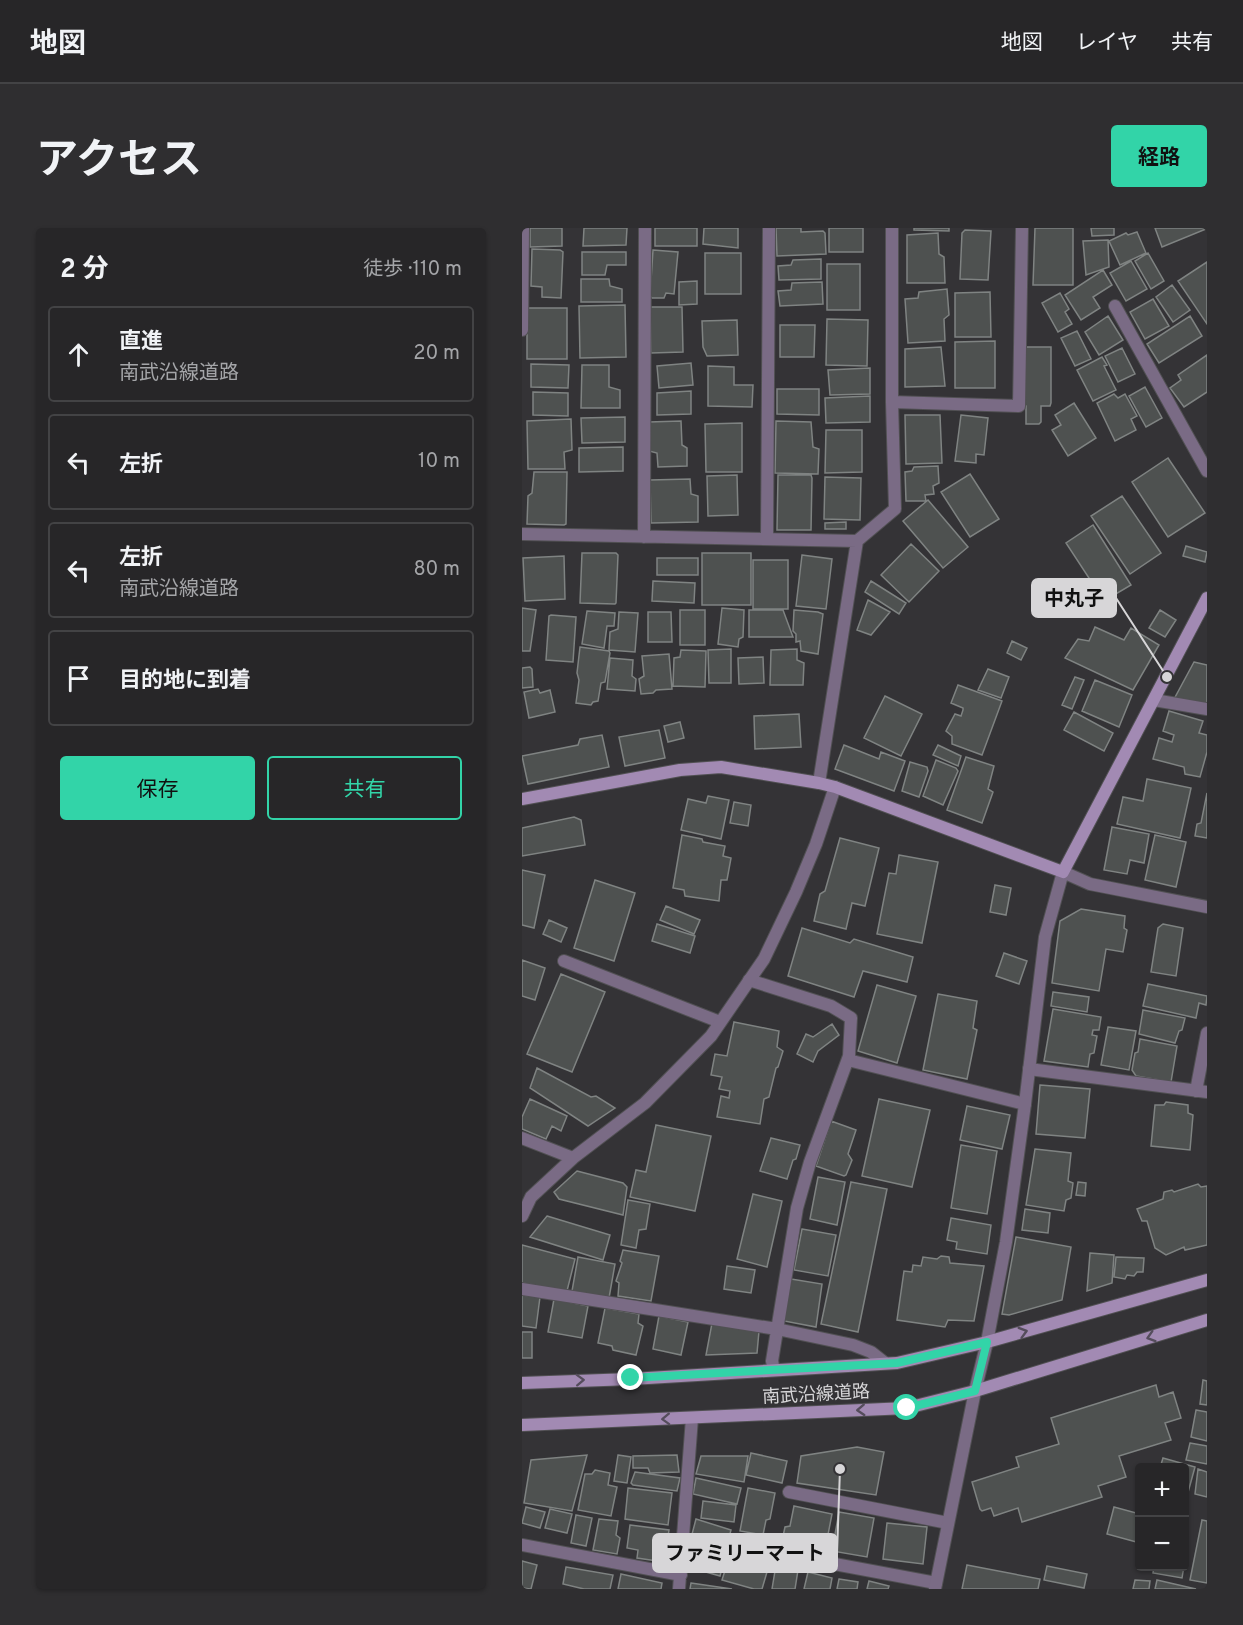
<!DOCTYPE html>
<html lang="ja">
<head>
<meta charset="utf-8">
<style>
	:root { --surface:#272628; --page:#2f2e30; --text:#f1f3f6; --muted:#a4a5a8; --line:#434345; --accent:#32d4a8 }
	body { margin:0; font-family:Overpass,"Noto Sans JP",sans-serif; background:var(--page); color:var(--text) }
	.controls { position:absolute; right:18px; bottom:18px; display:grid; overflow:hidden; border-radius:6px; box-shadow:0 2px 4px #0004 }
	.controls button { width:54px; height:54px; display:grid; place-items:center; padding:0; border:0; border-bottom:2px solid var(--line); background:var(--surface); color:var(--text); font:30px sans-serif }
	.stop { position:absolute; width:18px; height:18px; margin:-14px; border:4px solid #32d4a8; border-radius:50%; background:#fff }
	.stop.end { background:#32d4a8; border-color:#fff; box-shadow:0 2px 6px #0008 }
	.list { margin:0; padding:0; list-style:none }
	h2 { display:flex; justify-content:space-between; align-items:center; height:78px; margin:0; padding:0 24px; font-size:26px }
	h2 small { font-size:20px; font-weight:400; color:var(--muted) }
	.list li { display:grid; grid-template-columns:39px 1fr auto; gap:18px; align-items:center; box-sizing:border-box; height:96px; margin:0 12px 12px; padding:0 12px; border:2px solid var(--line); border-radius:6px }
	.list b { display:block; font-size:22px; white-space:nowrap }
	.list p { margin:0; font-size:20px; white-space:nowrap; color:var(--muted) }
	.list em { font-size:20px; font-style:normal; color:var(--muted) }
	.actions { display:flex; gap:12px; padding:18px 24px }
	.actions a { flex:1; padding:14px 0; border:2px solid var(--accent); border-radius:6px; text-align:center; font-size:21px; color:var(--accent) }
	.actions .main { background:var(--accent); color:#111 }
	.icon { flex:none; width:33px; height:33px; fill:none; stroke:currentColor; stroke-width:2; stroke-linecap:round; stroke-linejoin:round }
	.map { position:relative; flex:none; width:685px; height:1361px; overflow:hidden; border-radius:6px }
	header { display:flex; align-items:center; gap:36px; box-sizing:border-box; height:84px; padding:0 30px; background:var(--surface); border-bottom:2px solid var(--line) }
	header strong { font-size:28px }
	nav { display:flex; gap:33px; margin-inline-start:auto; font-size:21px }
	.intro { display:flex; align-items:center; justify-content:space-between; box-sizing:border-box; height:144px; padding:0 36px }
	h1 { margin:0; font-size:42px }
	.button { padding:15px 27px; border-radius:6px; background:var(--accent); color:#111; font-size:21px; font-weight:700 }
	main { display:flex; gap:36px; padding:0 36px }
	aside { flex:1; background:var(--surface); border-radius:6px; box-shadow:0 2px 4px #0004 }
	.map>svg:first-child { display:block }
</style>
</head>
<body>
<header>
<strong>地図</strong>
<nav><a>地図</a><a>レイヤ</a><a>共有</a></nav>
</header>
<div class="intro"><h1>アクセス</h1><a class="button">経路</a></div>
<main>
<aside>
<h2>2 分<small>徒歩 · 110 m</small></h2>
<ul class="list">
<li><svg class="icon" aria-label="ahead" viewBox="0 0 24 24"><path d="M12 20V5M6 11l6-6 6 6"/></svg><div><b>直進</b><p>南武沿線道路</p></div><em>20 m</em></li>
<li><svg class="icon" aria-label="left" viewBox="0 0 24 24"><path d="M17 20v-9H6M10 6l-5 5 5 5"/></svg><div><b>左折</b></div><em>10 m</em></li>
<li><svg class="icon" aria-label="left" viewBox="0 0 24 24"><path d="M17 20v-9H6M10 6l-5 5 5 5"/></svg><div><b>左折</b><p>南武沿線道路</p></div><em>80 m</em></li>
<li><svg class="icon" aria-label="arrive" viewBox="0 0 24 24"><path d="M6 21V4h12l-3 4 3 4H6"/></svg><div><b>目的地に到着</b></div></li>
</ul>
<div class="actions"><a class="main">保存</a><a>共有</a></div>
</aside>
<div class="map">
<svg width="685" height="1361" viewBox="0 0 685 1361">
	<rect width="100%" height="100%" fill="#343336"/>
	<path fill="#4e5150" stroke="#7f8382" stroke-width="1.5" d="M8,0H40V18L8,19Z
		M62,0H105L104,17L61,18Z
		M133,0H175V18H133Z
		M182,0H216V20L181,16Z
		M254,0H279V4L301,3L303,5L304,26L255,28Z
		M307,0H341V24H307Z
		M392,0H427V3L392,2Z
		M513,0H551V57H511Z
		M569,0H592V7L570,8Z
		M633,0H684V1L640,19Z
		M443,2L469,3L466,52L438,51L440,5Z
		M615,4L624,25L598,37L587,13L604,5L606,7Z
		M416,5L417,26L422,29L423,55H385V7Z
		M586,12L587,39L564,47L561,13Z
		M10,21L38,22L41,24L39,70L20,69V59L9,58Z
		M131,22L156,24L152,66L144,65L142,70H130L128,68Z
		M60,24H104V37H85L83,47H60Z
		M183,25H219V66H183Z
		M626,25L642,53L629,61L613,33Z
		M299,31V51L257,52L256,38L269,37L271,32Z
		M609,33L625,61L604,73L588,45Z
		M685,34V96L656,53Z
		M305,36H338V82H305Z
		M581,42L590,57L571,69L578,80L559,92L543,67Z
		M59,51H87L88,58L100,61V74H59Z
		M175,53V76L157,77V54Z
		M300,54L301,76L258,78L256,63L269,62L270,55Z
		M650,57L668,82L651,94L634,69Z
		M425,61L427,87L422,91L423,113L386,115L383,71L396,70L397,64Z
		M468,64L469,109H433V65Z
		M538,65L547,81L543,84L550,96L536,104L520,75Z
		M631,71L647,98L623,111L608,84Z
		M103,77L104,129L58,130L57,78Z
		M128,79H160L161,124L129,125Z
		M5,80H45V131H5Z
		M586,88L601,112L577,127L563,104Z
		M668,88L680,108L637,135L625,116Z
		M305,91L346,92L345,138L304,137Z
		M215,92L216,127L185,128L181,119L180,93Z
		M258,97H293L292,129H258Z
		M555,103L569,131L553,138L539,110Z
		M473,113V160H433V114Z
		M419,119L423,158L383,159V121Z
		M501,119H529V175L528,178H519V194L517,196H504V178L499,176Z
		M600,120L613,146L596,154L583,128Z
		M685,127V164L662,179L648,160L659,152L656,147Z
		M580,129L585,137L582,138L594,162L571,173L555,142Z
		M169,135L171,157L137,160L135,138Z
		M9,136L47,137L46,160L9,159Z
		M60,137H87V159L98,162V180H59Z
		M186,138L212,139V157H231L230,179L186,178Z
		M348,140V166L308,167L306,142Z
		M623,159L640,190L624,199L607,168Z
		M255,161H297V187L255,186Z
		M169,163V186L135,187V165Z
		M11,164L46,165V188L11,187Z
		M592,166L596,170L603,166L615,188L609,191L614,202L593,213L575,175Z
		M348,168V194L304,195L303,170Z
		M552,175L574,210L546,228L530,202L539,197L533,187Z
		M383,187H418L420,235L384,236Z
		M439,187L466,190L462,227L454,226V235L433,233Z
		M103,189V214L60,215L59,190Z
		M49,191L50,222L42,224L43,241H6L5,193Z
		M159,193L160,217L165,220V238L136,239L135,225L127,223V194Z
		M254,193L289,194L291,219L297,221L296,246L253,245Z
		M220,195V244H184L183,196Z
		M304,202H340V244L303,245Z
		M101,219V243L57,244V220Z
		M646,230L683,285L646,309L610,254Z
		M416,238L417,255L411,258L412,266L403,267L404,273H384L383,244L390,243L392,239Z
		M12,244H45L44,296L42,297L5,296L6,268L10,265Z
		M448,246L477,291L448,309L419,264Z
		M215,247L216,287L186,288L185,248Z
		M256,247H289L290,250L289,302H255Z
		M303,249L339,250L338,292L302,291Z
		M168,251L169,266L176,268V294L129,295L128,252Z
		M600,268L639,325L608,346L569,288Z
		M406,272L446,319L421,340L381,293Z
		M324,294V301H303V295Z
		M571,297L609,357L582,373L544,315Z
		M389,316L417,343L387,374L359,347Z
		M664,318L685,324L683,334L661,328Z
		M60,325H94L96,327L94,375L93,376L58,375Z
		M180,325H229V377H180Z
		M280,327L310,331L304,381L274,378Z
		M42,328L43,371L3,373L1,330Z
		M135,330H176V347H135Z
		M231,332H266V381H231Z
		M131,353L173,355L172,375L130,373Z
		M349,353L384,375L377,386L343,364Z
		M346,372L368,384L349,407L335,402Z
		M0,380L14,382L8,423H0Z
		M200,380L222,382L221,409L217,411L216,419L196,416Z
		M158,382H183V417H158Z
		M227,382H261L271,409H227Z
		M272,382L296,384L301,386L296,426L279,423L278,413L274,414V406L271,403Z
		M638,382L654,392L643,409L627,400Z
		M65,383L93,385L92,398H85L82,420L60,416Z
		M97,384L116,385L113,424L87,422L88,404L96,401Z
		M126,384H149L150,414H126Z
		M29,387L54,389L51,434L24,432L27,388Z
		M573,399L602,412L609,400L637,417L611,462L543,430L556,411L567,413Z
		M490,413L505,420L499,432L485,425Z
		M58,419L87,423L88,425L83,454L79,455L76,473L71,474L69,477L54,475L57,452L55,445Z
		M209,421V455H187L186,422Z
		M275,421V432L282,435L281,457H248L249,422Z
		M159,422L184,423L183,459L151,458L152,430L158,429Z
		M147,426L150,461L134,462L131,465L119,466L117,451L122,448L120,428Z
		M241,429L242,455L217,456L216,430Z
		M88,430L111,432L110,448L114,451L113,463L85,461Z
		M672,434L685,437V480L651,473Z
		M8,439L10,441L11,459L0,460V440Z
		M466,441L487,449L479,470L456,462Z
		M553,449L562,452L550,481L540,477Z
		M573,452L610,467L597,499L560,483Z
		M436,457L480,473L460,527L430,516V508L424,503L433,486L439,488L441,482V480L429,475Z
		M16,461L18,465L28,462L33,484L7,490L2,464Z
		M363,468L400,486L379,528L342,510Z
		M647,483L681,493L677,505L685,507V524L678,549L663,546L662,539L631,531L637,510L650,514L652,507L641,503Z
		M552,484L591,505L582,523L542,502Z
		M277,486L279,519L233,521L232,488Z
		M158,494L162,510L146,514L142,498Z
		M137,502L143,530L103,538L97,509Z
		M80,507L87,539L6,556L0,528L56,517L58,511Z
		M322,517L357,531L359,524L383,533L372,563L313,541Z
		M416,517L439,528L436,538L411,527Z
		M444,529L472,538L466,561L471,564L460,595L425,582Z
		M414,532L434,540L436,543L421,577L401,568Z
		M388,534L405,539L406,543L397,569L380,563Z
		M625,551L669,560L658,610L595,596L601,569L621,573Z
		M685,565V610L673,608L675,596L679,595Z
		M186,568L207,572L199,611L159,602L166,571L184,575Z
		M212,574L229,577L226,598L208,595Z
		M52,589L59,592L63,617L0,628V600Z
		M590,599L627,606L622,635L608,632L605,646L582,642Z
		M160,607L180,611L181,614L203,618L201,628L209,630L205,652H199L197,673L163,668L162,662L151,660Z
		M633,607L664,614L654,659L623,652Z
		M318,610L357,620L343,678L330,675L324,701L292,693L298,666L303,663Z
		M377,627L416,634L400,715L355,706L367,645L374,646Z
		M0,642L23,647L12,700L0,697Z
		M73,652L113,665L92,733L52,720Z
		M473,657L489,660L484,687L468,684Z
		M144,678L178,692L172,706L138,692Z
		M559,681L603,688L602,700L605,702L601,724L584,721L577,763L530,755L538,693Z
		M27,692L45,700L39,714L21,706Z
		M135,696L173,708L168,725L130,713Z
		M641,696L661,700L654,748L629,744L636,700Z
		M280,700L328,715L332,711L391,729L385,754L341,743L332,769L266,748Z
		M482,725L505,733L497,756L474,748Z
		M0,732L23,740L13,772L0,768Z
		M39,746L83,764L50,844L5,826Z
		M626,756L685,768L684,777L677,775L674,790L621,778Z
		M355,757L394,768L375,835L336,823Z
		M531,764L567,769L565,784L529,778Z
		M416,766L455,773L451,800L455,802L445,851L401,842Z
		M531,781L579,789L577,802H571L570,807L575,808L572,825L568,826L566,839L522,833Z
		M621,782L663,790L660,802L657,803L653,815L617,806Z
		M212,794L257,803L255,819L261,823L256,839L254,840L247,869L242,871L238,896L195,889L199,868L207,870L208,863L197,861L200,849L189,847L193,826L205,828Z
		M310,796L317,807L296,823L291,834L275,826L284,806L291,809Z
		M586,799L614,803L607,842L579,837Z
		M618,811L655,818L649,854L614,848L610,842L613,825L616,824Z
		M15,840L69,869L74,868L93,880L66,898L8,860Z
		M518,857L568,861L563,910L514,906Z
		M8,871L45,888L39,903L30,898L24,911L0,901V889Z
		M357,871L408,882L390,959L340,948Z
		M644,874L666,877V885L671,887L668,922L629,918L633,877H642Z
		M445,878L488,887L480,921L438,912Z
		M309,893L334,902L326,926L330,932L324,947L322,948L294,938Z
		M134,897L189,908L173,983L108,969L114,942L124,944Z
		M249,910L278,917L274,931L271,932L265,951L238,943Z
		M439,917L475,923L465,986L429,980Z
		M513,921L549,925L546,953L551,955L549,970L544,972L542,983L504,977Z
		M55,943L101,955L105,959L101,987L37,971L32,964Z
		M296,949L323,954L315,997L288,991Z
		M329,954L365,961L336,1104L299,1096Z
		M556,954L564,955L563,968L554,967Z
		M676,956L679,959L685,958V1017L663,1022L662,1019L644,1027L633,1020L625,993H620L615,981L641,971L642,964L650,962L652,964Z
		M231,966L260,973L245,1039L215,1031Z
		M106,972L128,976L124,1001L117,1002L114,1020L99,1017Z
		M503,981L528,985L526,1005L500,1002Z
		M25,988L88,1007L81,1032L8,1009Z
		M429,990L469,997L465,1026L434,1021L435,1014L425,1012Z
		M280,1001L314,1007L306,1048L272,1042Z
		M494,1009L549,1019L540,1072L487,1087L480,1086Z
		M0,1017L53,1031L45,1063L0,1055Z
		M101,1022L137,1028L129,1073L96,1068L97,1055L94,1053L100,1035L98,1033Z
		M568,1025L592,1027L590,1055L565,1063Z
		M419,1028L427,1029L428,1035L462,1038L452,1093L426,1092L423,1099L375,1092L382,1043L390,1044L391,1037L399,1038L401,1029L415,1031Z
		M56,1029L93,1036L87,1070L50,1063Z
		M594,1029L622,1030L621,1044H615L612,1048L605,1047L603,1051L592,1049Z
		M205,1038L233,1042L229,1065L202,1061Z
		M269,1051L300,1056L294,1099L262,1093Z
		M0,1067L18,1069L14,1100L0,1098Z
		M32,1071L66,1078L60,1110L26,1104Z
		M83,1080L117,1086L116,1095L121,1098L114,1127L91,1122L90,1118L76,1115Z
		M137,1088L166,1094L159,1127L131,1121Z
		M190,1095L237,1103L235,1125L184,1127Z
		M0,1104H10V1130H0Z
		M681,1152L685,1153V1177L678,1176Z
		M634,1157L637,1169L651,1164L659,1190L643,1195L649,1212L597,1228L604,1249L576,1258L580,1269L500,1294L496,1280L472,1288L469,1280L460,1283L458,1281L450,1254L497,1239L494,1229L537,1216L529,1190Z
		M674,1182L685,1184V1213L669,1209Z
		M668,1215L685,1218V1236L664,1232Z
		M335,1219L362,1224L354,1267L275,1255L279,1228Z
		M229,1225L265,1233L260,1255L224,1247Z
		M65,1227L50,1283L2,1275L9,1232Z
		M96,1227L109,1229L105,1255L92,1253Z
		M155,1227L157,1244L128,1245L126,1240H111V1228Z
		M179,1228H226L222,1254L174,1246Z
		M641,1230L673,1239L665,1268L662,1267V1240H638Z
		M676,1241L685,1244V1269L673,1266Z
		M73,1242L88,1245L86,1257L95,1259L89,1288L56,1282L63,1246H70Z
		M113,1244L158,1250L155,1263L111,1257L109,1255Z
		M174,1250L219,1260L215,1276L171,1266Z
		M106,1260L150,1265L146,1297L103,1291Z
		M226,1260L253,1265L248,1291L244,1292L241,1307L218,1303Z
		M181,1273L214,1277L212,1294L179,1290Z
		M272,1278L310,1286L303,1322L260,1313L263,1299L268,1298Z
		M4,1279L23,1284L18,1300L0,1295Z
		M592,1279L618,1286V1315L585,1306Z
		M28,1281L50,1286L45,1305L23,1300Z
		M317,1284L352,1290L345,1329L310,1323Z
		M54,1287L70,1290L64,1318L49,1315Z
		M77,1291L96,1293L94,1307L98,1310L95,1326L71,1322Z
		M174,1291L209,1302L204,1320L169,1310Z
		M680,1292L685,1293V1355L668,1352Z
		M365,1295L405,1299L401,1336L361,1331Z
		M108,1297L147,1302L142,1334L115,1330L116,1322L105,1320Z
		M172,1320L203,1328L198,1348L166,1339Z
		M0,1333L15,1337L9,1361L0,1360Z
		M206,1333L245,1344L240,1361H232L200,1352Z
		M445,1337L518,1351L516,1361H440Z
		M525,1338L565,1346L562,1360L522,1352Z
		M632,1338H662L660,1350L631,1345Z
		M44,1339L91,1347L88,1361H62L41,1356Z
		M262,1339L276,1342L273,1361H250L253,1343H259Z
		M286,1344L310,1350L308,1361H282Z
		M99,1346L140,1355L139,1361H96Z
		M317,1351L336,1354L335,1361H315Z
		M613,1352L628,1353L627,1361H611Z
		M635,1352L674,1361H633Z
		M347,1353L367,1358L366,1361H345Z
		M169,1355L210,1361H168Z"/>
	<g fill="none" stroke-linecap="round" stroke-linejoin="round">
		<defs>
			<path id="lane" d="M632,472L685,481
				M42,733L198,794
				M227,752L309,778L329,790L327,828L288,934L275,980L250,1133L252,1142
				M326,832L503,876
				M507,841L685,864
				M674,863L685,805
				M0,1061L255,1101L331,1117L349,1124L363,1135
				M267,1264L426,1295
				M0,1317L159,1347
				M259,1326L414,1355
				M157,1361L170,1190"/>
			<path id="street" d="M593,78L685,243
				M0,102L1,0
				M370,174L497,178L500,0
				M0,306L335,313
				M122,309L123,0
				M245,311L247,0
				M297,555L335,313L373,281L370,174V0
				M0,910L51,930
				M0,988L9,969L51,930L123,875L189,808L242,731L274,664L294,616L313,559
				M413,1361L453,1163L465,1114L484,1014L503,876L523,709L541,644L568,656L685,679"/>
			<path id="secondary" d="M0,571L158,542L199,539L297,555L313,559L541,644L685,370
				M0,1155L109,1151L375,1135L465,1114L685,1052
				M0,1197L385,1180L453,1163L685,1092"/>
		</defs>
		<use href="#lane" stroke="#515053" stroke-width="14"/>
		<use href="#street" stroke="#515053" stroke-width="14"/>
		<use href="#secondary" stroke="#515053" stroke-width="14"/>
		<use href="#lane" stroke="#7a6b85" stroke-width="12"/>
		<use href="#street" stroke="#7a6b85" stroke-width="12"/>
		<use href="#secondary" stroke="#a28ab3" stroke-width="12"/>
	</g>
	<defs><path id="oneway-chevron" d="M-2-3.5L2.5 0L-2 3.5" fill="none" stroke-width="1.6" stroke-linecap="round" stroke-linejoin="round" transform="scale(1.5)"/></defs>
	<g stroke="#554d5c">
		<use href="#oneway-chevron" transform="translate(501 1104) rotate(-16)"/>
		<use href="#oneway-chevron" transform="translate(629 1109) rotate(163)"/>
		<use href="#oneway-chevron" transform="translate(58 1152) rotate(-2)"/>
		<use href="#oneway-chevron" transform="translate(339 1182) rotate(177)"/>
		<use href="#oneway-chevron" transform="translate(144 1191) rotate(178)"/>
	</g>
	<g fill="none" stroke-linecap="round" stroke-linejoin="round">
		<path stroke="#32d4a8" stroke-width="8" d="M109,1150L375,1135L465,1114L453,1163L385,1180"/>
	</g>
	<g text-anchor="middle" stroke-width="4.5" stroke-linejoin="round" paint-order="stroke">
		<g font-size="18" fill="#d7d6d8" stroke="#343336">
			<text transform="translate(294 1166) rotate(-3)" y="6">南武沿線道路</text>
		</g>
	</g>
	<path fill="none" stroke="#d7d6d8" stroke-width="2" d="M645 449L594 370M318 1241L315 1325"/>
	<g fill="#d7d6d8" stroke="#343336" stroke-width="2">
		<circle cx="645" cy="449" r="6"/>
		<circle cx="318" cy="1241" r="6"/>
	</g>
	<g fill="#d7d6d8" stroke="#d7d6d8" stroke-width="2">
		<rect x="510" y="351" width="84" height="38" rx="6"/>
		<rect x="131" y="1306" width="184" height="38" rx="6"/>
	</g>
	<g font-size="20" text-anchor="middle" font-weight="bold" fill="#111">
		<text x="552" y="377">中丸子</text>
		<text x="223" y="1332">ファミリーマート</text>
	</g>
</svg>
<div class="controls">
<button>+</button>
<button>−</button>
</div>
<div class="stop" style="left:385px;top:1180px"></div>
<div class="stop end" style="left:109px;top:1150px"></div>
</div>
</main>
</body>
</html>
